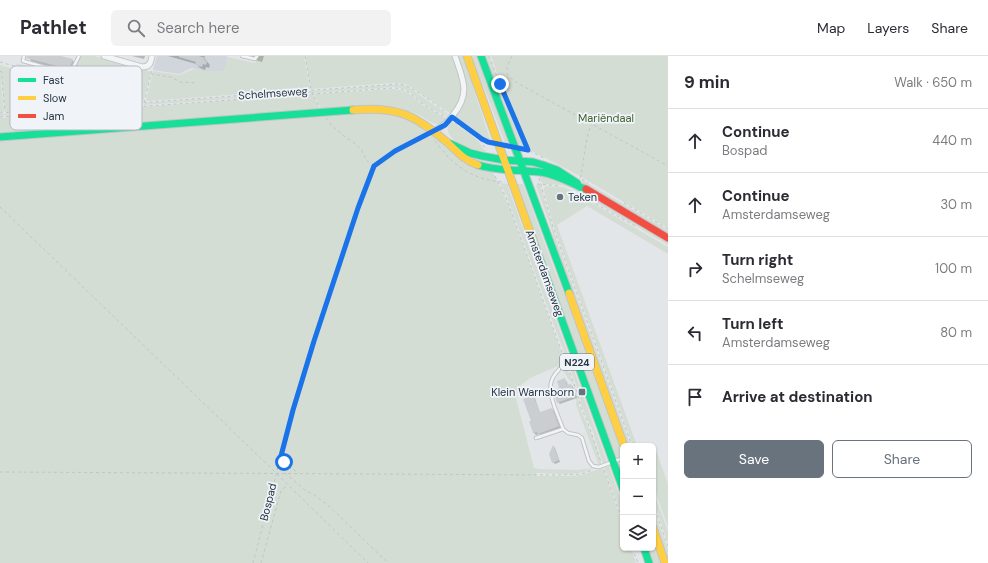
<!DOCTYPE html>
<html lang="en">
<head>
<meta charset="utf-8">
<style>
	:root { --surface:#fff; --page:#f2f2f3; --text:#2b2b33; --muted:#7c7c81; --line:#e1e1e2; --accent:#69737d }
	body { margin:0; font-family:"DM Sans",sans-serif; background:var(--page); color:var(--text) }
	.controls { position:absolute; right:12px; bottom:12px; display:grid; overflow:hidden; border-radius:6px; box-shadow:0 1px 3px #0004 }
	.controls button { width:36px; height:36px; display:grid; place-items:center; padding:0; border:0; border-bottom:1px solid var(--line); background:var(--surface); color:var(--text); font:20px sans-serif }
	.stop { position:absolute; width:12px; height:12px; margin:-9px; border:3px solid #1a73e8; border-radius:50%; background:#fff }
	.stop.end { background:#1a73e8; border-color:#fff; box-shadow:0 1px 4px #0008 }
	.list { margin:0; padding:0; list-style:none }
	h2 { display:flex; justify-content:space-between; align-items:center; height:52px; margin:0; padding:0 16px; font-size:17px }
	h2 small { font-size:13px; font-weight:400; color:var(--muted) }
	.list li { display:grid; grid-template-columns:26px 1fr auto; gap:12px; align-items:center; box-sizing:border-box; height:64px; padding:0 16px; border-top:1px solid var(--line) }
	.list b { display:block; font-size:15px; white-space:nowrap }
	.list p { margin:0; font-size:13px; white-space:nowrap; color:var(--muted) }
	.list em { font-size:13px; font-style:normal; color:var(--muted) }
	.actions { display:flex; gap:8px; padding:12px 16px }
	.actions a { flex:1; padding:9px 0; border:1px solid var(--accent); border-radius:6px; text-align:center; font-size:14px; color:var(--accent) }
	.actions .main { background:var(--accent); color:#fff }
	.icon { flex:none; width:22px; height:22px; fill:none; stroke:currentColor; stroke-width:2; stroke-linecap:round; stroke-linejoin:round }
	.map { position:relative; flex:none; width:668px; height:507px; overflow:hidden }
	header { display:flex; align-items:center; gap:24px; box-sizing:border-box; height:56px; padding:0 20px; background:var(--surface); border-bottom:1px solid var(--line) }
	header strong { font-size:19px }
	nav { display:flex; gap:22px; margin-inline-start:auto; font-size:14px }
	.search { width:280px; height:36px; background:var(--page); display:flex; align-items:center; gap:10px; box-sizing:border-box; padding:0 14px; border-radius:6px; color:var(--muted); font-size:15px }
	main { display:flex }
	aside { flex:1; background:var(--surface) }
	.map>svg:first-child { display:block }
</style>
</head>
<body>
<header>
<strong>Pathlet</strong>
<div class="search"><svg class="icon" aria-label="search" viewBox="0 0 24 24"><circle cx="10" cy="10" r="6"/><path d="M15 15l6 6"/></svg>Search here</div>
<nav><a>Map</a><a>Layers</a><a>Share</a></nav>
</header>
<main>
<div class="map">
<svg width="668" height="507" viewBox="0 0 668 507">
	<rect width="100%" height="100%" fill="#e3e6e8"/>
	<path fill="#d0d6dc" d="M157,0H226L228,1L224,15H202L192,12L179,18L153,14Z"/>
	<path fill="#d4ddd3" d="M80,0H94L149,15L151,17L143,46L5,56L2,25L1,26L4,56H0V9L17,14L19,8L71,23Z
		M259,0H304L310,33L147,45L146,44L153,15L179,19L194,13L202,15H224L228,1L255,7Z
		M305,0H452C461,25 469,34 451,58L411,31L404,28L393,27L311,33Z
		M457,0H464L475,37L491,86L485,84L455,61C474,37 466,26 457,0Z
		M471,0H478L510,88L505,87L488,42L475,12Z
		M485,0H489L503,37L527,92L519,91Z
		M491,0H668V172L578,119L532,95L527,88L501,28Z
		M389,29H403L410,32L448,59L447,60C439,56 431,53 424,48C412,40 409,31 393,31L313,37L312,35Z
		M393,33C411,34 413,43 426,51C432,55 439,58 446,62V63C443,66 441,69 436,68C430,67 425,62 419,59C413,56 406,54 399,52C377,46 344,52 321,54L314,38Z
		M311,35L312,37L144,49L145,47Z
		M313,38L320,54L0,78V62Z
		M143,48L142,50L0,60V58Z
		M365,56L385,57L393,58L412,65L428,76L464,107L476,113L493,117L505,141L509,150L565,307L530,322L520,330L515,338L534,412L539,413L578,414L594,412C577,421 555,417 536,417V420H567L581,419L603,412L623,469V492H631L636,507H0V83Z
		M452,66C465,75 479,81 485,96C474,98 435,80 452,66Z
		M543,119L545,120L571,130L570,132L563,129L543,128L542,127L539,120Z
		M582,124L668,174V178L581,126Z
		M500,127L509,128V129L508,131L607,406L603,408L593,376L581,349L579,337L510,149L507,140Z
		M517,128H523L554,213L571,254L623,398V401L615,403Z
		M536,129H540L557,186L631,390H627L560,205L551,172Z
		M546,130L563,131L570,134L668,191V198L587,150L557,169L637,390H633L554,171L544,135V132Z
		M576,133L620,157L668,185V189L575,134Z
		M566,309L575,332L578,340L579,350L591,377L602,409L599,410L576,349C577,341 576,333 572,327C567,321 566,320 563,312V311Z
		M653,396L657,397L668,428V471L653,429Z
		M609,410L623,450V464L604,411Z
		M653,434L668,475V487L653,445Z
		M653,452L668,493V505L653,463Z
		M653,482L662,507H653L647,492H653Z"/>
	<path fill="#0003" d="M28,0H57L72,4L79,11L77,20L35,9L28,1Z
		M132,0H145L144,3Z
		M168,0H204L205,1V3L210,9L209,12L206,11L205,14L200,12L196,8Z
		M242,0H264L262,6Z
		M565,324L567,326L568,330L571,329L573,331L577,342L560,348L558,346L560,333Z
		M533,340L535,342L540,357L552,353L554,355L561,372L541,380L539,378L536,379L534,377L530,366L532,365Z
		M553,390L555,392L560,406L555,408L553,406Z"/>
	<path fill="#cbced1" d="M27,0H61L73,3L69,13L26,2Z
		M179,0H199L205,2L204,4L207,5L206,9L203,8L202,11L195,9L196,6L179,1Z
		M565,322L567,329L571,328L575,340L557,347L553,334L559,332L557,325Z
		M533,339L540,356L552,352L559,370L538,378L537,376L533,377L529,365H531L523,343Z
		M553,389L559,404L552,407L549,398Z"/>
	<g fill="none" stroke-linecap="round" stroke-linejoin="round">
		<defs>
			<path id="lane" d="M24,0L23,5L70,18L79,0
				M242,0L255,3L257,0
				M566,307C560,312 552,319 551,327C548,340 559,361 563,373L568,377L578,379L582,382L589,405L593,410L599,411L623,402
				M536,382L563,373"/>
			<path id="street" d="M104,0L142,11C150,11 151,6 152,0
				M434,75C443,70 447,67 453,59C471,37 463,24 455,0"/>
			<path id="fast" d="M481,0L569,237
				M0,81L353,54
				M451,88L470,97L482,100L504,104L533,106L543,109L557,114L577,127
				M478,109C494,114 510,114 527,115C531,116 535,115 540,116C557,118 573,128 589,135
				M534,187L623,433
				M644,492L649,507"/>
			<path id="slow" d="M467,0L534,187
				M353,54C398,50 415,59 448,87C458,96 465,105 478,109
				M569,237L624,390
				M653,472L665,507"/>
			<path id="jam" d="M586,133L668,182"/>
		</defs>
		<use href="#lane" stroke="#c1c4c6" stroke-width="4.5"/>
		<use href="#street" stroke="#c1c4c6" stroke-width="7"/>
		<use href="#fast" stroke="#c1c4c6" stroke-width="9"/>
		<use href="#slow" stroke="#c1c4c6" stroke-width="9"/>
		<use href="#jam" stroke="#c1c4c6" stroke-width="9"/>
		<path stroke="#c1c5c9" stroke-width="1" stroke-dasharray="3 3" stroke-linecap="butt" d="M305,0L311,34L318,49
			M489,0L500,28L530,99
			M512,0C503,18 505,19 521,29L668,110
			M0,6L14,10L18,8
			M0,15L2,16V24L5,56
			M151,18L171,21L180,26L197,27
			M500,27L508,21
			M144,47L151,18V15
			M0,57L399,28C415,31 433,47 447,57
			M0,61L393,32C409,32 411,40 423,48C430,53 438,57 446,61
			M326,62L332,70L344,80L357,89L362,95L366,104L374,109
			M456,63L482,83L491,87
			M455,67C466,74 482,81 486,95
			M435,85C439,90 443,95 447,100C464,117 482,125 505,126
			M524,93L528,94L544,102
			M495,120L506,141L564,302
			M539,122L553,171L632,390
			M580,122L581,120C584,103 585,85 591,69
			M582,123L588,127
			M537,128L561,130
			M580,139L635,170
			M624,147L668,173
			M0,151L275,416
			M568,311L578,339L581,352L587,364L601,406
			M281,401L287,410L299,417
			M604,414L623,466
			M0,416L558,419L581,418L593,414
			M285,417L306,435L313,438L329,450L388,507
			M277,418L368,507
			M653,448L668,490
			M632,492L638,507
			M253,507L293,354L314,285L358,152L372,115C379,99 411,87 427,79
			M261,507L281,435L287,429"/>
		<use href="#lane" stroke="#f3f4f5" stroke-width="2.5"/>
		<use href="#street" stroke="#f3f4f5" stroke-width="5"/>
		<use href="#fast" stroke="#16e098" stroke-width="7"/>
		<use href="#slow" stroke="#ffcf43" stroke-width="7"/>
		<use href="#jam" stroke="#f24e42" stroke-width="7"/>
	</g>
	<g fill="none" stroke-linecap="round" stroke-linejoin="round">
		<path stroke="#1a73e8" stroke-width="5" d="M284,406L281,400L293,354L314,285L358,152L374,110L395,95L445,69L452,61L482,83L488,86L528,94L500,28"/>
	</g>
	<g fill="#69737d" stroke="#f0f4f8" stroke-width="1.5">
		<circle cx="560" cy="141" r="4"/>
		<rect x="578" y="332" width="8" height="8" rx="2"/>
	</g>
	<g text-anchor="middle" stroke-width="3.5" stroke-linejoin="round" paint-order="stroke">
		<rect fill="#f0f4f8" stroke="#636e7a" stroke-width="1" x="560" y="298" width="34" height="16" rx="3"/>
		<g font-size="10" font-weight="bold" fill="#273544">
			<text x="577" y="310">N224</text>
		</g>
		<g font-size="11" fill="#273544" stroke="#f0f4f8">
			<text transform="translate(273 37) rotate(-4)" y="4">Schelmseweg</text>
			<text transform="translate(545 217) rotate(70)" y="4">Amsterdamseweg</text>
			<text transform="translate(268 446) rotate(-76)" y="4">Bospad</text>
		</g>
		<g font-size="11" fill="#416233" stroke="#f0f4f8">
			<text x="606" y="66">Mariëndaal</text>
		</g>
		<g font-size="11" fill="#273544" stroke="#f0f4f8" text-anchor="start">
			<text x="568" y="145">Teken</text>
			<text x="574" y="340" text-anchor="end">Klein Warnsborn</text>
		</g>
	</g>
	<rect x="10" y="10" width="132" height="64" rx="6" fill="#f0f4f8" stroke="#b4bbc2" stroke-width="1"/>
	<rect x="18" y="22" width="18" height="4" fill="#16e098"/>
	<rect x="18" y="40" width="18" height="4" fill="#ffcf43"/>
	<rect x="18" y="58" width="18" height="4" fill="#f24e42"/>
	<g font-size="11" fill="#273544">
		<text x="43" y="28">Fast</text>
		<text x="43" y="46">Slow</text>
		<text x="43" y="64">Jam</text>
	</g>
</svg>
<div class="controls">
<button>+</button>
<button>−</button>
<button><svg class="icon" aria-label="layers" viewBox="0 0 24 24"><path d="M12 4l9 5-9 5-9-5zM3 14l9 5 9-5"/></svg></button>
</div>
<div class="stop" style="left:284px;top:406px"></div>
<div class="stop end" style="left:500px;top:28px"></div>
</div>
<aside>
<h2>9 min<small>Walk · 650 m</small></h2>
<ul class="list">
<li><svg class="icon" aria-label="ahead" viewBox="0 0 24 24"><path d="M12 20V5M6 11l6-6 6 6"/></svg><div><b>Continue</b><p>Bospad</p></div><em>440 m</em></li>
<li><svg class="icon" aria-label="ahead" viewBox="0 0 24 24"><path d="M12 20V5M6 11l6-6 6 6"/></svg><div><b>Continue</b><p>Amsterdamseweg</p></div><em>30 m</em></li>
<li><svg class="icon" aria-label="right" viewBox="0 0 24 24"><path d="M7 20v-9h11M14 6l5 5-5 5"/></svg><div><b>Turn right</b><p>Schelmseweg</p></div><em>100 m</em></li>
<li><svg class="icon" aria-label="left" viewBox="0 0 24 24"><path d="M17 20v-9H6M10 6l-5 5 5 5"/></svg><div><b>Turn left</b><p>Amsterdamseweg</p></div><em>80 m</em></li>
<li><svg class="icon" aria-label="arrive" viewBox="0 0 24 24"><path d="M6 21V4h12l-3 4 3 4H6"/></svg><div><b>Arrive at destination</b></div></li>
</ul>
<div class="actions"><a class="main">Save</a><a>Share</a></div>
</aside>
</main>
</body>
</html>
